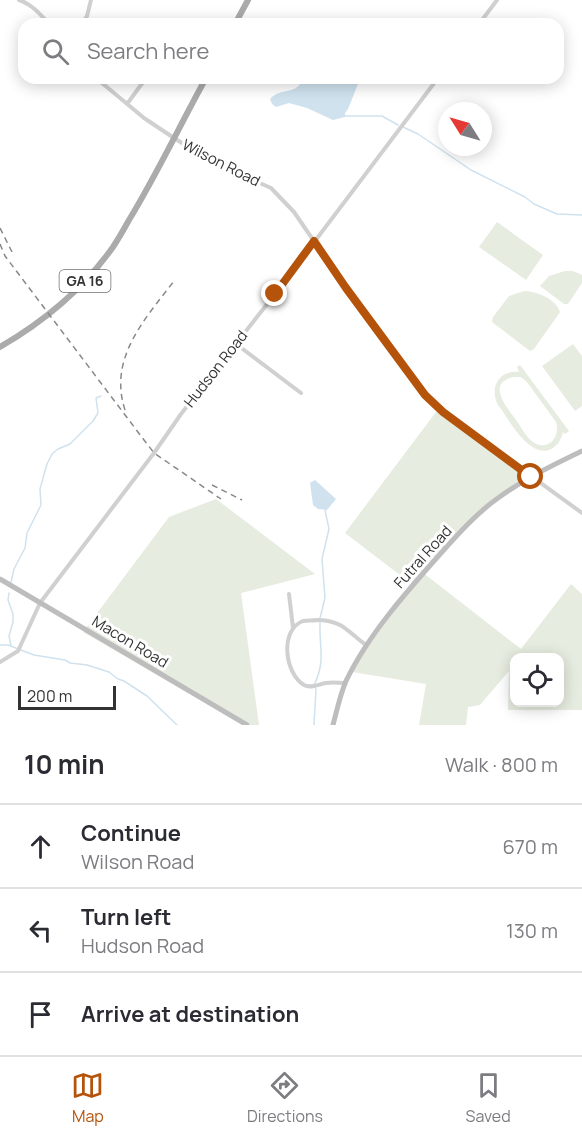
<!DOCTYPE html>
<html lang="en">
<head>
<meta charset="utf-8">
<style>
	:root { --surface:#fff; --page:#f2f2f3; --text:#2b2b33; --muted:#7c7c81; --line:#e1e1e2; --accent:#b45309 }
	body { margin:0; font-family:Manrope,sans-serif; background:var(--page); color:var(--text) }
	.controls { position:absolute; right:18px; bottom:18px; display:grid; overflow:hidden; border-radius:12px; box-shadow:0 3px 15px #0003 }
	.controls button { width:54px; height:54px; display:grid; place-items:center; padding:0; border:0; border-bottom:2px solid var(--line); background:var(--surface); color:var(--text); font:30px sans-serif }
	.compass { position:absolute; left:438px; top:102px; width:54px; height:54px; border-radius:50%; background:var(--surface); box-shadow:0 3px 15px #0003; rotate:307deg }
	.scale { position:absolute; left:18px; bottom:15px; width:98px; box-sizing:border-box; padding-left:6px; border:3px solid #333; border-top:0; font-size:16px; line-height:21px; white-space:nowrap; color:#333; -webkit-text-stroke:4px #fff; paint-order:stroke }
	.stop { position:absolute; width:18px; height:18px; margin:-14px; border:4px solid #b45309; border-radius:50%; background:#fff }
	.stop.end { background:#b45309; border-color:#fff; box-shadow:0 2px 6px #0008 }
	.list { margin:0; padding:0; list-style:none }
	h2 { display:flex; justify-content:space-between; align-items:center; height:78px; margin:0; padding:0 24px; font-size:26px }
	h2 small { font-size:20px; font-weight:400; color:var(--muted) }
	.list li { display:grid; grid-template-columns:39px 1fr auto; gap:18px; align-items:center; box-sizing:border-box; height:84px; padding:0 24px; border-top:2px solid var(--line) }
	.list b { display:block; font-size:22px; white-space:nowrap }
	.list p { margin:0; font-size:20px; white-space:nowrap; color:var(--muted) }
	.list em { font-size:20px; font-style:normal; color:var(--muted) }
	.icon { flex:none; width:33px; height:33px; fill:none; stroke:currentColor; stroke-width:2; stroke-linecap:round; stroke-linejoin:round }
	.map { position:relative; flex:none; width:582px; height:725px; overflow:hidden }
	.search { position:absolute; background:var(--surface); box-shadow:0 3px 15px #0003; left:18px; right:18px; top:18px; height:66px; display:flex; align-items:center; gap:15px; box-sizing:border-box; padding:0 21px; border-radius:18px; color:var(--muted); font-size:22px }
	.sheet { height:330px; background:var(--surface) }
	nav { display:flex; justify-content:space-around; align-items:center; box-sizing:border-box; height:84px; border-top:2px solid var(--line); background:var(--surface); font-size:16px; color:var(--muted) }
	nav a { display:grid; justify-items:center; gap:3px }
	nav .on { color:var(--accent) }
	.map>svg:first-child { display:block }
</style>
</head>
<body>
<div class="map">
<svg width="582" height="725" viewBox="0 0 582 725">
	<rect width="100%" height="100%" fill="#fff"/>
	<path fill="#e6ecdf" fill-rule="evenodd" d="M497,222L543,255L526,280L479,247Z
		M565,271H573L582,275V283L568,304H564L540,286L549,276Z
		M524,291C538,292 555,298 560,312L534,349L530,351L492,322L493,317L509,296Z
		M573,344L582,356V406L575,411L542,366Z
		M520,365L569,431L565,434L563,432C561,440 557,447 549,450C527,456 509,419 498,405C489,387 499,370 519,372L517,367ZM514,377H521L527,382L556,422C561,438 547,452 533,442C526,437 521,427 516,420C506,406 486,383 514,377Z
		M439,408L528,477L493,499L422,572L521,649L571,584L582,594V710H508L509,671L480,705L468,707L466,725H419L426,684L352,672L354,666L413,585L345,533ZM514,658H560V702H514Z
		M216,499L315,574L241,593L259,725H243L83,632L169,517Z"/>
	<path fill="#cfe2ee" d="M304,78H348L355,80L358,84L348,109L345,113V117L333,120L307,108L289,103L276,107L272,104L270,99C282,86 295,97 304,78Z
		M315,480L336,499L327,510L318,509L313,505L310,483Z"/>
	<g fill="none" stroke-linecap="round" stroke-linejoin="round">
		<path stroke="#cfe2ee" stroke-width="1.5" d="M345,116H382L398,125
			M403,127L418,134L471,170L525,197L534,204L557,214L582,215
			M11,582L14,569L25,548L27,533L41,505L40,489L47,464L52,454L58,449L70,444L93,421L98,413L96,398L101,396
			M9,593L8,600L13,614V622L9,636L11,646
			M320,618L325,598L322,559L329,529L325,510
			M0,645H8L34,655L65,660L70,663L87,665L109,672L118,679L124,681L147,696L177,725
			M314,725L316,689L314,685C326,661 319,648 320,623"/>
		<path stroke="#d0d0d0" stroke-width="4" d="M19,0C32,4 41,15 49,24
			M82,24L87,16L91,0
			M186,24L187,22
			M479,24L497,0
			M96,78L144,118L174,138L209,160L271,188L294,212L346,288L417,386L425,395L443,412L582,513
			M127,104L146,78
			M236,344L301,393
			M289,594L293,628
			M0,662L18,651L40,603L154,453L181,414L275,294L438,78
			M345,683C339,683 333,682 326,683C319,684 311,689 304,685C285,674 279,630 303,621C307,620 313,621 317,620C324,620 334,622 340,625C348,629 358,640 366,645"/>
		<path stroke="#bdbdbd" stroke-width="5" d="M0,579L247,725
			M333,725C337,710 340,695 346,681C368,635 408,590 442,552C459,533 477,513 498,498C524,479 553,465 582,451"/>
		<path stroke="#ababab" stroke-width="6" d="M235,24L248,0
			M0,347C43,322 84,288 113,247C119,238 124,229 129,220C157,174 180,125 206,78"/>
		<path stroke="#888" stroke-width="1.5" stroke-dasharray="6 4.5" stroke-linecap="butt" d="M0,228L12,252
			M0,244L5,256L144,440L154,453L221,499
			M125,410C108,358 145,319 174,281
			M212,485L242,500"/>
	</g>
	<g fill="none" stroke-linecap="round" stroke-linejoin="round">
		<path stroke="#b45309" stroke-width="8" d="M275,294L314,241L346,288L425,395L443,412L531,477"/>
	</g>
	<g text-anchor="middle" stroke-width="6" stroke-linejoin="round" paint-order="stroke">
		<rect fill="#fff" stroke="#707070" stroke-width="1.5" x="59.5" y="270" width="51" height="22" rx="4.5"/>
		<g font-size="14" font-weight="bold" fill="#333">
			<text x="85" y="286">GA 16</text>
		</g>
		<g font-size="15" fill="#333" stroke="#fff">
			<text transform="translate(221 163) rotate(27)" y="5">Wilson Road</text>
			<text transform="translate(216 369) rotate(-52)" y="5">Hudson Road</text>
			<text transform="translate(423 557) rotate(-48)" y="5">Futral Road</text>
			<text transform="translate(130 642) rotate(31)" y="5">Macon Road</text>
		</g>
	</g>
</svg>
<div class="controls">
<button><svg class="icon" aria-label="locate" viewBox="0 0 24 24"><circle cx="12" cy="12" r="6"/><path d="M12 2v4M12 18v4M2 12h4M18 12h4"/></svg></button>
</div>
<svg class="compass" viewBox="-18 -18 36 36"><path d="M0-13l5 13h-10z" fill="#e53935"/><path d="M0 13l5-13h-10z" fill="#7c7c81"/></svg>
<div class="scale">200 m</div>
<div class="stop" style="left:531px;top:477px"></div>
<div class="stop end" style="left:275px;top:294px"></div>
<div class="search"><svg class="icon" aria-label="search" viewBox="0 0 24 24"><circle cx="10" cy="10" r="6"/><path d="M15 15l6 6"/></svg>Search here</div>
</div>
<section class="sheet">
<h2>10 min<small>Walk · 800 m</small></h2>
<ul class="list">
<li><svg class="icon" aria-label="ahead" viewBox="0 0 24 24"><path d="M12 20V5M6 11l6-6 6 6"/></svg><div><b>Continue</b><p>Wilson Road</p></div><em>670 m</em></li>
<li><svg class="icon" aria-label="left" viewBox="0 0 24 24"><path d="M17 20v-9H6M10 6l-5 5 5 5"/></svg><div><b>Turn left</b><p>Hudson Road</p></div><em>130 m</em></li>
<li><svg class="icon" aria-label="arrive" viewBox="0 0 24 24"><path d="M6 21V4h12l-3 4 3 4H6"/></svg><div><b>Arrive at destination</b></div></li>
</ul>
</section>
<nav>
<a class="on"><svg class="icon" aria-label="map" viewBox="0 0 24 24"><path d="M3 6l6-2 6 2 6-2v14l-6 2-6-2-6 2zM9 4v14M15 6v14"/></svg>Map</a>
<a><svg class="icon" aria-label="directions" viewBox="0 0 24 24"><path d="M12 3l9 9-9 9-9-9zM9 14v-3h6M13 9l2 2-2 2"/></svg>Directions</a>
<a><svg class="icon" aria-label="saved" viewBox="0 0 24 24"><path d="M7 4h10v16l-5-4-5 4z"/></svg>Saved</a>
</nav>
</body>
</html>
